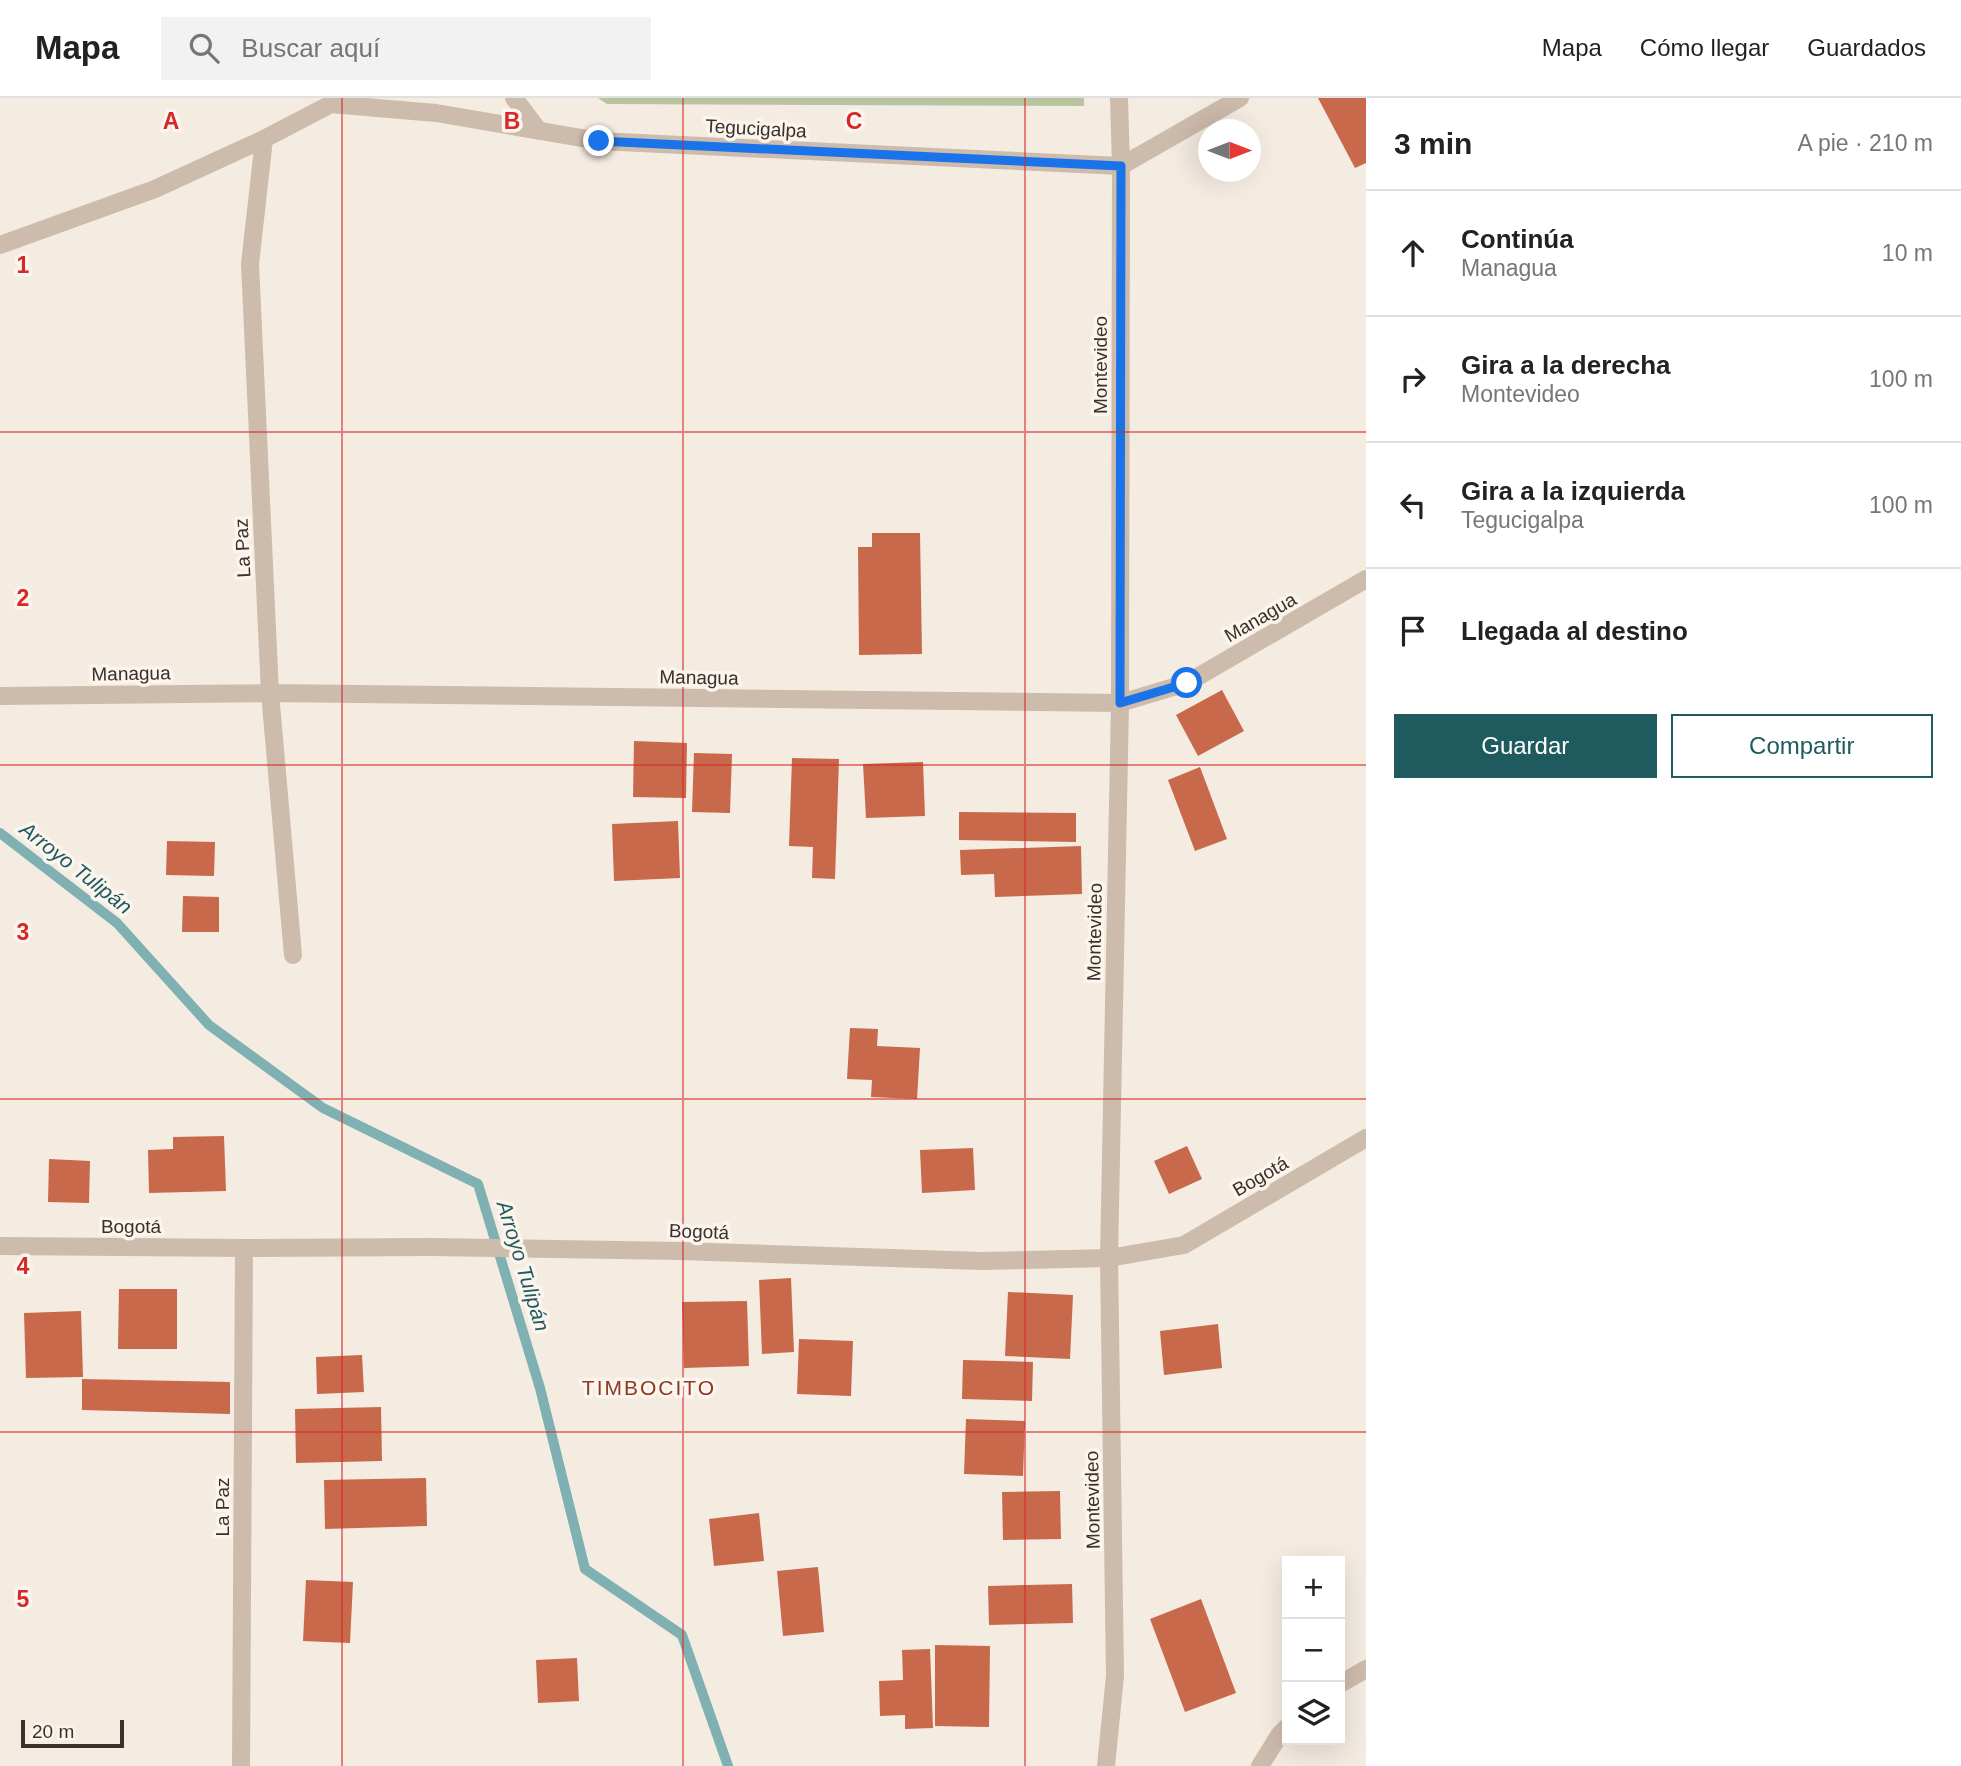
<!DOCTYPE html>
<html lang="es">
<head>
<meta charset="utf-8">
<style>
	:root { --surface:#fff; --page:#f2f2f2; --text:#222; --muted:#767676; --line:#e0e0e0; --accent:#1f5a5e }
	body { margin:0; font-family:Arial,sans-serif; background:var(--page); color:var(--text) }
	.controls { position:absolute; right:21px; bottom:21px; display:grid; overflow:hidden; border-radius:0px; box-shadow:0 7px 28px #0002 }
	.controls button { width:63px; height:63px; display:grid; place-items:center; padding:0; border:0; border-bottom:2px solid var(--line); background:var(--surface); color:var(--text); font:35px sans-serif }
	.compass { position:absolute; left:1198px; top:21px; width:63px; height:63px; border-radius:50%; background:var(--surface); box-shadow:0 7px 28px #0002; rotate:90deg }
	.scale { position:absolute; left:21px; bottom:18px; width:103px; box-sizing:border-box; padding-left:7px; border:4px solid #3b302b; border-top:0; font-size:19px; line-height:24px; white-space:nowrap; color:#3b302b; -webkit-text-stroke:5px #fbf5ee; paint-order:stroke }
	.stop { position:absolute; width:21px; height:21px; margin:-16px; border:5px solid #1a73e8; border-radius:50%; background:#fff }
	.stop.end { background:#1a73e8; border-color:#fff; box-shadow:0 2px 7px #0008 }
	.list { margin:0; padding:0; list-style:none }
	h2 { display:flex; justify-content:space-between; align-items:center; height:91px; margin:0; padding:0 28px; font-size:30px }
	h2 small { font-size:23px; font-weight:400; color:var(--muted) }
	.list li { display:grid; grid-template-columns:46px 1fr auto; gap:21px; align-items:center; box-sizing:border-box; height:126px; padding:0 28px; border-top:2px solid var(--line) }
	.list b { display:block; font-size:26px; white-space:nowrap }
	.list p { margin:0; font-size:23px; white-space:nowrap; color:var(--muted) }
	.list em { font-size:23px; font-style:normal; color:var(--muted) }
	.actions { display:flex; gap:14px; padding:21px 28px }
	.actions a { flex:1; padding:16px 0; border:2px solid var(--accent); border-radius:0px; text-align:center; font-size:24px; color:var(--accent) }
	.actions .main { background:var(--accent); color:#fff }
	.icon { flex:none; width:38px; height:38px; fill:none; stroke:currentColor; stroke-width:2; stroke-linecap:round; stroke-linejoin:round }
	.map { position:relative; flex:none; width:1366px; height:1668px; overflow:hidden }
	header { display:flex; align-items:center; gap:42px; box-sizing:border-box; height:98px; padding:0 35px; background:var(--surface); border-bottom:2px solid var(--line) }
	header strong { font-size:33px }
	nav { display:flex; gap:38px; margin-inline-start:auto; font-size:24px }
	.search { width:490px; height:63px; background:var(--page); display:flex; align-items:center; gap:18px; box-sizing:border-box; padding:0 24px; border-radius:0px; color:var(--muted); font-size:26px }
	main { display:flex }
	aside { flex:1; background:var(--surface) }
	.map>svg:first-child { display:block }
</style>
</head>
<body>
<header>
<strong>Mapa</strong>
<div class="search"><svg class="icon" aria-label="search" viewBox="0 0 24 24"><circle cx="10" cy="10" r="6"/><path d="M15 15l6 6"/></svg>Buscar aquí</div>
<nav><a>Mapa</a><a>Cómo llegar</a><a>Guardados</a></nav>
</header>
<main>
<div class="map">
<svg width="1366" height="1668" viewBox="0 0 1366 1668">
	<rect width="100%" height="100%" fill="#f4ebe1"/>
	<path fill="#b8c4a0" d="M598,0H1084V8L607,6Z"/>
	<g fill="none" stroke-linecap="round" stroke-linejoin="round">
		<path stroke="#7fb0b2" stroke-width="10" d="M0,735L117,825L209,927L323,1010L478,1086L540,1290L585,1471L682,1537L728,1668"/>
	</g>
	<path fill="#c8694b" d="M1318,0H1366V65L1355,70Z
		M872,435H920L922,556L859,557L858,449H872Z
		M1222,592L1244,633L1198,658L1176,617Z
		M634,643L687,645L686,700L633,699Z
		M694,655L732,656L730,715L692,714Z
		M792,660L839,661L835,781L812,780L813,749L789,748Z
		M923,664L925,718L866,720L863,666Z
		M1200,669L1227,741L1195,753L1168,682Z
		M959,714L1076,715V744L959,742Z
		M678,723L680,780L614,783L612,726Z
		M167,743L215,744L214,778L166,777Z
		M1081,748L1082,796L995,799L994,776L961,777L960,752Z
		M183,798L219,799V834H182Z
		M850,930L878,931L877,948L920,950L917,1001L871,999L872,982L847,981Z
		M224,1038L226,1093L149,1095L148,1052L173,1051V1039Z
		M1187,1048L1202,1081L1169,1096L1154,1063Z
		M973,1050L975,1092L922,1095L920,1052Z
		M49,1061L90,1063L89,1105L48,1104Z
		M791,1180L794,1254L762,1256L759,1182Z
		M119,1191H177V1251H118Z
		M1008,1194L1073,1197L1070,1261L1005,1258Z
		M747,1203L749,1268L684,1270L682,1204Z
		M81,1213L83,1279L26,1280L24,1215Z
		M1218,1226L1222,1270L1164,1277L1160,1233Z
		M799,1241L853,1243L851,1298L797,1296Z
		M362,1257L364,1294L317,1296L316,1259Z
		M963,1262L1033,1264L1032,1303L962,1301Z
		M82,1281L230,1284V1316L82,1312Z
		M381,1309L382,1363L296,1365L295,1311Z
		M966,1321L1025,1323L1023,1378L964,1376Z
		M426,1380L427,1428L325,1431L324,1382Z
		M1060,1393L1061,1441L1003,1442L1002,1394Z
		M759,1415L764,1463L714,1468L709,1421Z
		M818,1469L824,1534L783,1538L777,1473Z
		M306,1482L353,1484L350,1545L303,1543Z
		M1072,1486L1073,1525L989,1527L988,1488Z
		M1201,1501L1236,1595L1185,1614L1150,1521Z
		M935,1547L990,1548L989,1629L935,1628Z
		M930,1551L933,1630L905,1631V1617L880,1618L879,1583L903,1582L902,1552Z
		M577,1560L579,1603L538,1605L536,1562Z"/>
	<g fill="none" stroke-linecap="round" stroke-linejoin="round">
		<path stroke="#cdbbac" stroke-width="18" d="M514,0L539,33
			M264,41L250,166L270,595L293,857
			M0,147L155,91L264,41L331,6L436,15L599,43L1121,68L1240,0
			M0,598L270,595L1120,605L1187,585L1366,481
			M0,1148L244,1150L431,1149L680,1153L981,1163L1109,1160L1184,1147L1366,1040
			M1340,1586L1366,1571
			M241,1668L244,1150
			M1106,1668L1115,1578L1109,1160L1120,605L1121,68L1119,0
			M1260,1668L1280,1636L1287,1629"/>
	</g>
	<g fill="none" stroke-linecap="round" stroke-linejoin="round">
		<path stroke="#1a73e8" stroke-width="9" d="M599,43L1121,68L1120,605L1187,585"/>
	</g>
	<path fill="none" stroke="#d62828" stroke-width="2" stroke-opacity="0.55" d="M342,0V1668M683,0V1668M1025,0V1668M0,334H1366M0,667H1366M0,1001H1366M0,1334H1366"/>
	<g text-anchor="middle" stroke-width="7" stroke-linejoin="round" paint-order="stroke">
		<g font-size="19" fill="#3b302b" stroke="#fbf5ee">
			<text transform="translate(756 30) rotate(3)" y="7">Tegucigalpa</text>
			<text transform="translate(1100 267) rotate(-90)" y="7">Montevideo</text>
			<text transform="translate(242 450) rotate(-93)" y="7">La Paz</text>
			<text transform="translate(1260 519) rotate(-30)" y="7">Managua</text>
			<text transform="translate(131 575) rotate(-1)" y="7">Managua</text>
			<text transform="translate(699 579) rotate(1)" y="7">Managua</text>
			<text transform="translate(1094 834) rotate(-89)" y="7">Montevideo</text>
			<text transform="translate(1260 1078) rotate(-30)" y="7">Bogotá</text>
			<text x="131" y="1135">Bogotá</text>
			<text transform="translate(699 1133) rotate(2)" y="7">Bogotá</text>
			<text transform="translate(1092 1402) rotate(-91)" y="7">Montevideo</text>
			<text transform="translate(222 1409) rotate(-90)" y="7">La Paz</text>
		</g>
		<g font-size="21" font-style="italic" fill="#1f5a5e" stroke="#fbf5ee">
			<text transform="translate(76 770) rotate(38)" y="7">Arroyo Tulipán</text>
			<text transform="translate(523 1168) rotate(73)" y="7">Arroyo Tulipán</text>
		</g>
		<g font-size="21" letter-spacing="2" fill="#8c3b22" stroke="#fbf5ee">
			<text x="649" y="1297">TIMBOCITO</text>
		</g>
	</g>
	<g font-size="23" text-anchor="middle" font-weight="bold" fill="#d62828" stroke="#fbf5ee" stroke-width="7" stroke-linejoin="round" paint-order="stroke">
		<text x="171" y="31">A</text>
		<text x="512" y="31">B</text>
		<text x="854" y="31">C</text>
		<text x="23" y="175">1</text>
		<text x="23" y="508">2</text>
		<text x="23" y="842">3</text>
		<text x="23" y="1176">4</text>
		<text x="23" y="1509">5</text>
	</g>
</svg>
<div class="controls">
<button>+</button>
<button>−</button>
<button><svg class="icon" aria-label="layers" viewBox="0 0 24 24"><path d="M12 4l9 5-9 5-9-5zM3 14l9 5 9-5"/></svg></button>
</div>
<svg class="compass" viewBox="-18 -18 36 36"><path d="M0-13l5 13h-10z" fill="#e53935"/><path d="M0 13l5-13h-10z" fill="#767676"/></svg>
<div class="scale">20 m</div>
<div class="stop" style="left:1187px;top:585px"></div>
<div class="stop end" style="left:599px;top:43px"></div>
</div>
<aside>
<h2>3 min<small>A pie · 210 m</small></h2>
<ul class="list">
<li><svg class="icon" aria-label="ahead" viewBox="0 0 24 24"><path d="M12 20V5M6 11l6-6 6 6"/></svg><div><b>Continúa</b><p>Managua</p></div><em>10 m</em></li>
<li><svg class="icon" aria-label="right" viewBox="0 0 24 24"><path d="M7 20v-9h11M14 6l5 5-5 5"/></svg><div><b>Gira a la derecha</b><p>Montevideo</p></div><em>100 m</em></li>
<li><svg class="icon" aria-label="left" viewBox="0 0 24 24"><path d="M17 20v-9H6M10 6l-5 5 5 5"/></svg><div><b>Gira a la izquierda</b><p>Tegucigalpa</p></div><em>100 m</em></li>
<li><svg class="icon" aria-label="arrive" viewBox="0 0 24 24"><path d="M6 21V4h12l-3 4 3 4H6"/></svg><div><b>Llegada al destino</b></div></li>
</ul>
<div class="actions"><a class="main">Guardar</a><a>Compartir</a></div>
</aside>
</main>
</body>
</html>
